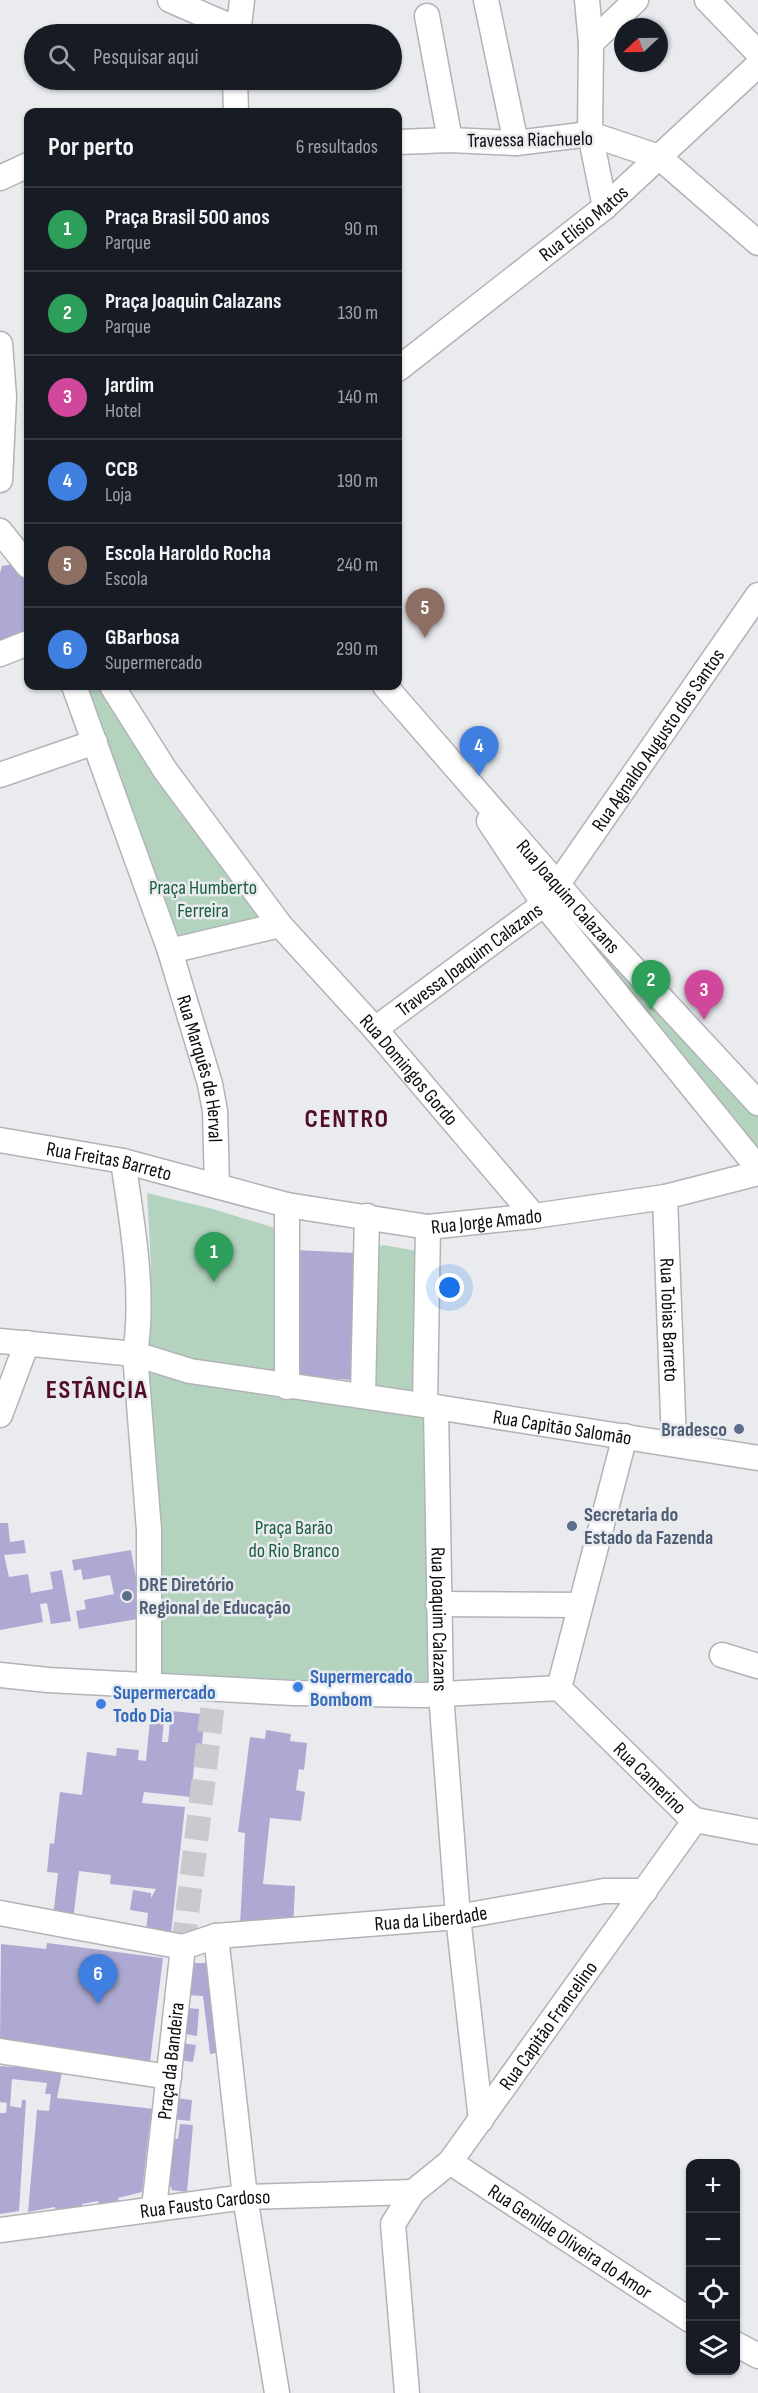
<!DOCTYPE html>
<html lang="pt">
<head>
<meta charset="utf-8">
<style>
	:root { --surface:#171b24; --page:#242831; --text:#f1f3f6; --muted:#9ea1a6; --line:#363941; --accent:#d394ae }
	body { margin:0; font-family:"Sofia Sans Condensed",sans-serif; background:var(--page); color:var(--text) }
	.controls { position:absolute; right:18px; bottom:18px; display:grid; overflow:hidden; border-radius:12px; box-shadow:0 2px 4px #0004 }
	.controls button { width:54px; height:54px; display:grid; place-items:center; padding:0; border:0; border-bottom:2px solid var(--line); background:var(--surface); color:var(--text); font:30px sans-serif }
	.compass { position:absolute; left:614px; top:18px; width:54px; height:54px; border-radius:50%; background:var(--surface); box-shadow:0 2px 4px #0004; rotate:248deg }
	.you { position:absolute; left:450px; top:1288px; width:21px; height:21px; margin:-15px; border:4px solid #fff; border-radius:50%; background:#1a73e8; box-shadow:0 0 0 9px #1a73e833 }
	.badge { display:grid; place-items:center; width:39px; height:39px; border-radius:50%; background:var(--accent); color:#fff; font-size:20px; font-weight:700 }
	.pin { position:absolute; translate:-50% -50px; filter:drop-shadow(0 2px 3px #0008) }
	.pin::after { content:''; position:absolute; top:32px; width:21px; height:18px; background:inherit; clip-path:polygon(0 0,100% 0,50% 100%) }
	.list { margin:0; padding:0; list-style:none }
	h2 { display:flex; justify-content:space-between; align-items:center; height:78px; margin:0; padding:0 24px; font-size:26px }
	h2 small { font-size:20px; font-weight:400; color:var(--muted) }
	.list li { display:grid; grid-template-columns:39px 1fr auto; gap:18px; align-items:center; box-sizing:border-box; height:84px; padding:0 24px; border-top:2px solid var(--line) }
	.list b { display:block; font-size:22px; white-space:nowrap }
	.list p { margin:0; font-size:20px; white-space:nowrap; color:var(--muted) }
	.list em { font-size:20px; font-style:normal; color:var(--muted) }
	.icon { flex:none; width:33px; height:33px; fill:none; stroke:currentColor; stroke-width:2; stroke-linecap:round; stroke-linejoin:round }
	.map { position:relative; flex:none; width:758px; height:2393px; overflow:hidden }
	.search { position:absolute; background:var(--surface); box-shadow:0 2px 4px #0004; left:24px; top:24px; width:378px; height:66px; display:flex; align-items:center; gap:15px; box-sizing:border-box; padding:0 21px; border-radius:33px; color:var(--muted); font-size:22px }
	.panel { position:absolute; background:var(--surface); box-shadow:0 2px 4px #0004; left:24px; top:108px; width:378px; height:582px; border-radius:12px }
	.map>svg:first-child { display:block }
</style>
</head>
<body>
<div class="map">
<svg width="758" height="2393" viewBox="0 0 758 2393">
	<rect width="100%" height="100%" fill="#eaebef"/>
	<path fill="#b4d3bf" d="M76,686H113L283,925L171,963Z
		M563,896L758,1113V1159L554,907Z
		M147,1193L213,1209L278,1229L279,1375L143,1352L151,1265Z
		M383,1245L435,1254L432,1397L369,1389L378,1247Z
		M147,1370L425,1412L430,1685L158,1675L159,1526Z"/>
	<path fill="#ada9d2" d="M15,564L28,587V639L0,648V573L2,566Z
		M295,1250L357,1253L353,1380L297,1376Z
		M0,1523H8L10,1542L24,1540L26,1553L4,1555L9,1577L28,1574L31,1593L53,1589L50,1572L62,1570L71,1621L51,1624L47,1603L40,1604L43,1622L0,1630Z
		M131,1550L143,1618L79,1629L76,1611L86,1609L84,1600L114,1594L110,1575L83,1580L81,1569L74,1571L72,1560Z
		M151,1709L165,1710L162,1742H168L171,1711L202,1714L204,1721L201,1758L195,1757L191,1797L144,1792L142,1803L185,1807L170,1942L146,1932L148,1913L130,1910L133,1890L151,1893V1898L156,1889L110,1884L111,1875L79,1871L73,1920L53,1918L58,1873L47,1872L50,1843L54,1844L60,1792L82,1795L87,1752L116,1756L117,1748L139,1750L138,1760L146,1761Z
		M266,1730L291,1734L290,1741L307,1743L304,1770L299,1769L296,1790L305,1792L301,1821L270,1818L263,1884L295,1886L293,1928L240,1925L245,1833L238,1832L250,1737L265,1739Z
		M47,1943L163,1958L150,2062L0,2043L1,1944L46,1949Z
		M190,1963H212L221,2052L210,2054L203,1996L189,1995Z
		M187,2008L199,2009L197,2036L185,2034Z
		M182,2043L196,2045L193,2062L180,2060Z
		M14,2058L62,2072L57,2098L154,2109L152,2123L150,2121L142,2192L118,2198L119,2202L99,2206L98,2201L82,2204L83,2209L56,2214L55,2207L28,2212L37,2110L49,2111L51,2094H45L47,2083L12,2079L10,2106L21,2108L22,2100H26L19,2211L0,2214V2113H6L7,2103L0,2102V2066L13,2067Z
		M175,2098L192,2100L190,2121L173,2119Z
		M180,2124L193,2125L187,2192L171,2190L172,2187L164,2186L169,2138L178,2139Z"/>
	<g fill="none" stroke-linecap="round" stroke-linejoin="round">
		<path stroke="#c9cacd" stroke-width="24" stroke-dasharray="24 12" stroke-linecap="butt" d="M183,1947L215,1687"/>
		<defs>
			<g id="minor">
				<path d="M170,0L239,30"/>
				<path d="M486,0L516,143"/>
				<path d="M587,0L591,43L590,134L605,207"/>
				<path d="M707,0L758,53"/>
				<path d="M427,16L450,140"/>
				<path d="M238,34L242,0"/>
				<path d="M591,43L636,0"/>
				<path d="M235,80L236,112"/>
				<path d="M398,142L450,140L516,143L590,134L659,157L758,243"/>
				<path d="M0,178L28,165"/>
				<path d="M0,344L4,397L0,480"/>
				<path id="s1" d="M398,369L605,207L758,65"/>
				<path d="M0,531L28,566"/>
				<path d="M0,654L28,643"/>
				<path d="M74,686L170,951L280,925L165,770L112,686"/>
				<path id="s2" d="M385,686L586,917L758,1103"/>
				<path d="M0,775L95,742"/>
				<path d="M489,821L544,904L758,1168"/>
				<path id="s3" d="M280,925L375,1029L534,1216"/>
				<path id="s4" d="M170,951L210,1084L215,1111L217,1186"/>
				<path id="s5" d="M375,1029L544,904L758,595"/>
				<path id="s6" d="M0,1140L123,1161L287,1205L428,1227L534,1216L665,1197L758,1173"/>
				<path d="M123,1161C132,1223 145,1292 135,1354L149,1530V1684"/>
				<path id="s7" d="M665,1197L674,1443"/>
				<path id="s8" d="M0,1341L135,1354L190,1371L436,1407L441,1694L458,1917L481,2120"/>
				<path d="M287,1387V1205"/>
				<path d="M363,1395L367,1216"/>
				<path d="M425,1404L428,1227"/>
				<path id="s9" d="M436,1407L758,1458"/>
				<path d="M0,1415L27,1343"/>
				<path d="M438,1604L580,1605"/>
				<path d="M722,1655L758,1666"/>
				<path d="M0,1675L48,1680L293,1693L424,1695L559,1688"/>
				<path d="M559,1688L625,1436"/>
				<path id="s10" d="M559,1688L686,1813L695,1820L758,1832"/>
				<path d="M0,1913L183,1947"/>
				<path d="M216,1936L245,2197L277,2393"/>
				<path d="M0,2051L169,2077"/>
				<path id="s11" d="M450,2162L690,2320"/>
				<path id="s12" d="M154,2208L183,1947L216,1936L458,1917L604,1891H645"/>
				<path id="s13" d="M0,2230L245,2197L413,2192"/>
				<path d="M736,2344L758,2356"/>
				<path id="s14" d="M407,2393L393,2224L413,2192L450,2162L695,1820"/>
			</g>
		</defs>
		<use href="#minor" stroke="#b2b3b7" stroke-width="27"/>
		<use href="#minor" stroke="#fff" stroke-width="24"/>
	</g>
	<g fill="#5c6f8a" stroke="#eaebef" stroke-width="2">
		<circle cx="739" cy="1429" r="6"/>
		<circle cx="572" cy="1526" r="6"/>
		<circle cx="127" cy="1596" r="6"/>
	</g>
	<g fill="#3f7fe0" stroke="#eaebef" stroke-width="2">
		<circle cx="298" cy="1687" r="6"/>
		<circle cx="101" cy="1704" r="6"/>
	</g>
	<g text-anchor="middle" stroke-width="5" stroke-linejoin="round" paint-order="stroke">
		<g font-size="20" fill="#0d0e0f" stroke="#eaebef">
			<text transform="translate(530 139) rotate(-1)" y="7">Travessa Riachuelo</text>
			<text dy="7" stroke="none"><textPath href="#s1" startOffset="236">Rua Elísio Matos</textPath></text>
			<text dy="7" stroke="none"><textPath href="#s5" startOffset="410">Rua Agnaldo Augusto dos Santos</textPath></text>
			<text dy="7" stroke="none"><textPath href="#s2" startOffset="279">Rua Joaquim Calazans</textPath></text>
			<text dy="7" stroke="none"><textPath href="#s5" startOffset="117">Travessa Joaquim Calazans</textPath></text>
			<text dy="7" stroke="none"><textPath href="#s4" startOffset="122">Rua Marquês de Herval</textPath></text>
			<text dy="7" stroke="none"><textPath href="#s3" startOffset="194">Rua Domingos Gordo</textPath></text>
			<text dy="7" stroke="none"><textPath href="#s6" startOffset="111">Rua Freitas Barreto</textPath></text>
			<text dy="7" stroke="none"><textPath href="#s6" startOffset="496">Rua Jorge Amado</textPath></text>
			<text dy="7" stroke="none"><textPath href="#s7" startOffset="123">Rua Tobias Barreto</textPath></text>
			<text dy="7" stroke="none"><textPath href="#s9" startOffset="128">Rua Capitão Salomão</textPath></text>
			<text dy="7" stroke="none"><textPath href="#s8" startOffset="654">Rua Joaquim Calazans</textPath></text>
			<text dy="7" stroke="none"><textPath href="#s10" startOffset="128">Rua Camerino</textPath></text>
			<text dy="7" stroke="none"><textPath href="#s12" startOffset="513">Rua da Liberdade</textPath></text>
			<text dy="7" stroke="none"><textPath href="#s14" startOffset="423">Rua Capitão Francelino</textPath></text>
			<text dy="7" stroke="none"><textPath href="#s12" startOffset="148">Praça da Bandeira</textPath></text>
			<text dy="7" stroke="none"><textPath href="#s13" startOffset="207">Rua Fausto Cardoso</textPath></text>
			<text dy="7" stroke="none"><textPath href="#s11" startOffset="144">Rua Genilde Oliveira do Amor</textPath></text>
		</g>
		<g font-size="20" fill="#195e3c" stroke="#eaebef">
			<text x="203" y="894">Praça Humberto<tspan x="203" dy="23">Ferreira</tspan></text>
			<text x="294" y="1534">Praça Barão<tspan x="294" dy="23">do Rio Branco</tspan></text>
		</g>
		<g font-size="20" font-weight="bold" fill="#4e5e75" stroke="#eaebef" text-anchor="start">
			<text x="727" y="1436" text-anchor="end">Bradesco</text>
			<text x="584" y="1521">Secretaria do<tspan x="584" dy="23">Estado da Fazenda</tspan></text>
			<text x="139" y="1591">DRE Diretório<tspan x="139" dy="23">Regional de Educação</tspan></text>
		</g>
		<g font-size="20" font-weight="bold" fill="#366cbe" stroke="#eaebef" text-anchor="start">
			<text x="310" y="1683">Supermercado<tspan x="310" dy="23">Bombom</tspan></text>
			<text x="113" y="1699">Supermercado<tspan x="113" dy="23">Todo Dia</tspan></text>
		</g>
		<g font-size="26" font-weight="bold" letter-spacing="1.5" fill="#520e27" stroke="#eaebef">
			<text x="347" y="1127">CENTRO</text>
			<text x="97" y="1398">ESTÂNCIA</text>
		</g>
	</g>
</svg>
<div class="controls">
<button>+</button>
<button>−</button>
<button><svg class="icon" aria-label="locate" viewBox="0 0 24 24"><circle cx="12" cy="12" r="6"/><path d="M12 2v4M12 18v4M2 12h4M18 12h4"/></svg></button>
<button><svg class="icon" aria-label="layers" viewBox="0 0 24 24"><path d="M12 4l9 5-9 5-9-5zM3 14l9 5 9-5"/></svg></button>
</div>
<svg class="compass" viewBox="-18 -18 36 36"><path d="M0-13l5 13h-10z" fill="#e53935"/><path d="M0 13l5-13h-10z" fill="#9ea1a6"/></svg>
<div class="you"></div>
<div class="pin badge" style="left:214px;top:1282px;background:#2e9e5b">1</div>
<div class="pin badge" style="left:651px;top:1010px;background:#2e9e5b">2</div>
<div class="pin badge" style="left:704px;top:1020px;background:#d1479c">3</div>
<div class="pin badge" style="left:479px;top:776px;background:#3f7fe0">4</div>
<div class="pin badge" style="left:425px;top:638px;background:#8d6e63">5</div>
<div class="pin badge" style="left:98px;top:2004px;background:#3f7fe0">6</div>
<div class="search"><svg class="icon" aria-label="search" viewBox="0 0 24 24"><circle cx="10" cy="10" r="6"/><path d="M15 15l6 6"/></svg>Pesquisar aqui</div>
<section class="panel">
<h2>Por perto<small>6 resultados</small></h2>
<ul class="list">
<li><span class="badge" style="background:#2e9e5b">1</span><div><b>Praça Brasil 500 anos</b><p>Parque</p></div><em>90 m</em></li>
<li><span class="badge" style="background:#2e9e5b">2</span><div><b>Praça Joaquin Calazans</b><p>Parque</p></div><em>130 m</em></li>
<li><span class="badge" style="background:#d1479c">3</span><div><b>Jardim</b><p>Hotel</p></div><em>140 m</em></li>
<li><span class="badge" style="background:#3f7fe0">4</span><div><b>CCB</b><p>Loja</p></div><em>190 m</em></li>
<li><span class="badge" style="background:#8d6e63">5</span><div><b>Escola Haroldo Rocha</b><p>Escola</p></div><em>240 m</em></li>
<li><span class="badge" style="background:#3f7fe0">6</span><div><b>GBarbosa</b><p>Supermercado</p></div><em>290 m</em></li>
</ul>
</section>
</div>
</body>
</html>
